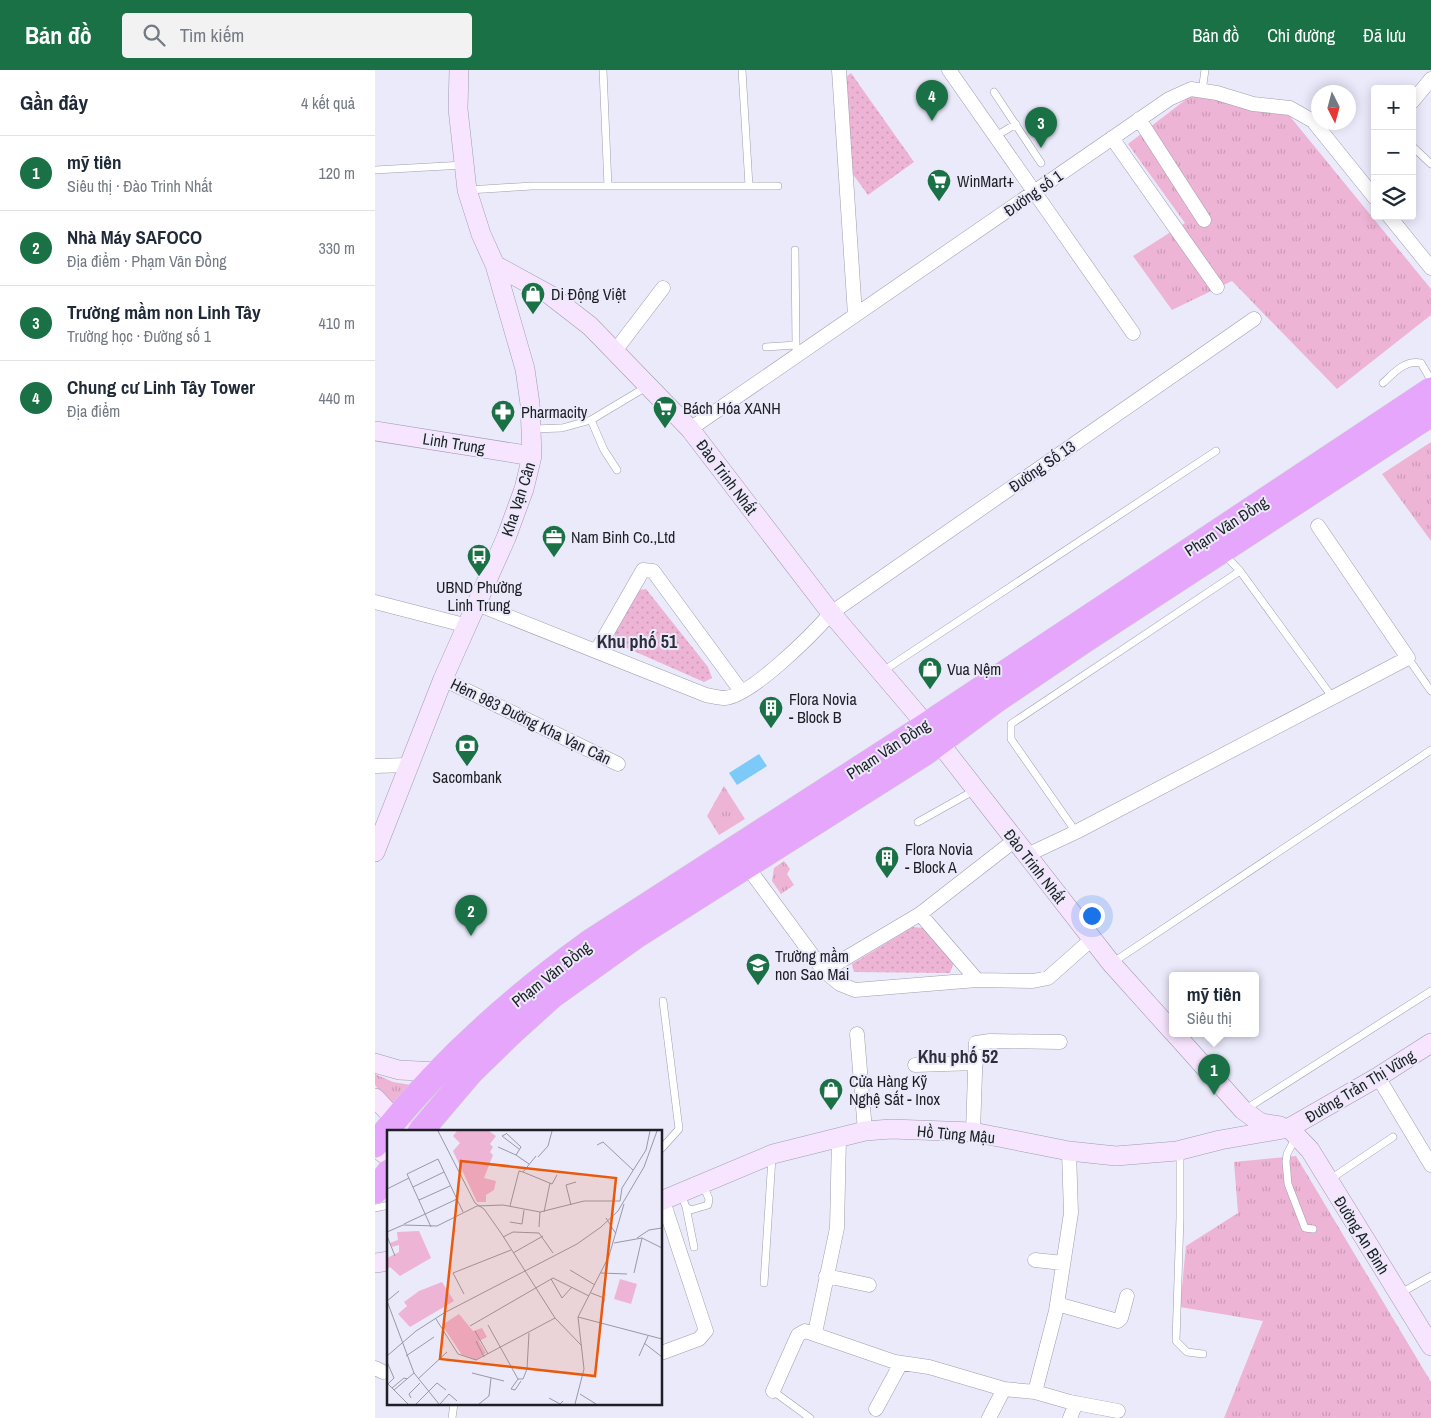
<!DOCTYPE html>
<html lang="vi">
<head>
<meta charset="utf-8">
<style>
	:root { --surface:#fff; --page:#f2f2f3; --text:#1f2937; --muted:#747a83; --line:#e0e1e3; --accent:#1a7145 }
	body { margin:0; font-family:"Archivo Narrow",sans-serif; background:var(--page); color:var(--text) }
	.controls { position:absolute; right:15px; top:15px; display:grid; overflow:hidden; border-radius:5px; box-shadow:0 2px 12px #0003 }
	.controls button { width:45px; height:45px; display:grid; place-items:center; padding:0; border:0; border-bottom:1px solid var(--line); background:var(--surface); color:var(--text); font:25px sans-serif }
	.compass { position:absolute; left:936px; top:15px; width:45px; height:45px; border-radius:50%; background:var(--surface); box-shadow:0 2px 12px #0003; rotate:174deg }
	.you { position:absolute; left:716px; top:845px; width:18px; height:18px; margin:-12px; border:4px solid #fff; border-radius:50%; background:#1a73e8; box-shadow:0 0 0 8px #1a73e833 }
	.badge { display:grid; place-items:center; width:32px; height:32px; border-radius:50%; background:var(--accent); color:#fff; font-size:16px; font-weight:700 }
	.pin { position:absolute; translate:-50% -41px; filter:drop-shadow(0 1px 2px #0008) }
	.pin::after { content:''; position:absolute; top:26px; width:18px; height:15px; background:inherit; clip-path:polygon(0 0,100% 0,50% 100%) }
	.popup { position:absolute; left:794px; top:902px; width:90px; height:65px; box-sizing:border-box; display:grid; place-content:center; border-radius:5px; background:var(--surface); filter:drop-shadow(0 1px 4px #0005); font-size:16px; white-space:nowrap; color:var(--muted) }
	.popup b { font-size:19px; color:var(--text) }
	.popup::after { content:''; position:absolute; left:50%; top:100%; margin-left:-10px; border:10px solid transparent; border-top-color:var(--surface) }
	.list { margin:0; padding:0; list-style:none }
	h2 { display:flex; justify-content:space-between; align-items:center; height:65px; margin:0; padding:0 20px; font-size:21px }
	h2 small { font-size:16px; font-weight:400; color:var(--muted) }
	.list li { display:grid; grid-template-columns:32px 1fr auto; gap:15px; align-items:center; box-sizing:border-box; height:75px; padding:0 20px; border-top:1px solid var(--line) }
	.list b { display:block; font-size:19px; white-space:nowrap }
	.list p { margin:0; font-size:16px; white-space:nowrap; color:var(--muted) }
	.list em { font-size:16px; font-style:normal; color:var(--muted) }
	.icon { flex:none; width:28px; height:28px; fill:none; stroke:currentColor; stroke-width:2; stroke-linecap:round; stroke-linejoin:round }
	.map { position:relative; flex:none; width:1056px; height:1348px; overflow:hidden }
	header { display:flex; align-items:center; gap:30px; box-sizing:border-box; height:70px; padding:0 25px; background:var(--accent); color:#fff }
	header strong { font-size:24px }
	nav { display:flex; gap:28px; margin-inline-start:auto; font-size:18px }
	.search { width:350px; height:45px; background:var(--page); display:flex; align-items:center; gap:12px; box-sizing:border-box; padding:0 18px; border-radius:5px; color:var(--muted); font-size:19px }
	main { display:flex }
	aside { flex:1; background:var(--surface) }
	.map>svg:first-child { display:block }
</style>
</head>
<body>
<header>
<strong>Bản đồ</strong>
<div class="search"><svg class="icon" aria-label="search" viewBox="0 0 24 24"><circle cx="10" cy="10" r="6"/><path d="M15 15l6 6"/></svg>Tìm kiếm</div>
<nav><a>Bản đồ</a><a>Chỉ đường</a><a>Đã lưu</a></nav>
</header>
<main>
<aside>
<h2>Gần đây<small>4 kết quả</small></h2>
<ul class="list">
<li><span class="badge">1</span><div><b>mỹ tiên</b><p>Siêu thị · Đào Trinh Nhất</p></div><em>120 m</em></li>
<li><span class="badge">2</span><div><b>Nhà Máy SAFOCO</b><p>Địa điểm · Phạm Văn Đồng</p></div><em>330 m</em></li>
<li><span class="badge">3</span><div><b>Trường mầm non Linh Tây</b><p>Trường học · Đường số 1</p></div><em>410 m</em></li>
<li><span class="badge">4</span><div><b>Chung cư Linh Tây Tower</b><p>Địa điểm</p></div><em>440 m</em></li>
</ul>
</aside>
<div class="map">
<svg width="1056" height="1348" viewBox="0 0 1056 1348">
	<defs>
		<pattern id="grass-tufts" width="24" height="20" patternUnits="userSpaceOnUse" patternTransform="scale(1.25)"><rect width="24" height="20" fill="#eeb4d5"/><path d="M3 7l-1-3M5 7V3M7 7l1-3M15 17l-1-3M17 17v-4M19 17l1-3" fill="none" stroke="#cc9ab7"/></pattern>
		<pattern id="park-dots" width="8" height="8" patternUnits="userSpaceOnUse" patternTransform="scale(1.25)"><rect width="8" height="8" fill="#eeb4d5"/><path d="M2 2h.1M6 6h.1" fill="none" stroke="#cc9ab7" stroke-width="1.8" stroke-linecap="round"/></pattern>
	</defs>
	<rect width="100%" height="100%" fill="#ebeafb"/>
	<path fill="url(#grass-tufts)" d="M818,24L913,44L1056,219V245L962,319L857,211L797,240L758,186L810,153L753,74Z
		M1056,372V471L1007,404Z
		M349,716L370,749L344,765L332,746Z
		M409,791L415,799L412,804L419,815L406,824L397,811L399,798Z
		M0,1004L18,1012L36,1015L18,1039L0,1015Z
		M921,1086L1056,1312V1348H849L888,1251L805,1237L811,1176L863,1143L859,1092Z"/>
	<path fill="url(#park-dots)" d="M476,3L539,92L493,125L477,103L471,7Z
		M271,519L333,597L337,608L329,612L245,575L240,570V562L263,520Z
		M538,857L548,858L579,892L575,903L479,902L477,894Z"/>
	<path fill="#7ccaf8" d="M384,684L392,696L362,715L354,703Z"/>
	<g fill="none" stroke-linecap="round" stroke-linejoin="round">
		<defs>
			<path id="lane" d="M228,0L233,116
				M367,0L374,116
				M827,21L830,0
				M619,22L666,93
				M621,66L641,54
				M1037,76L1056,94
				M0,100L89,95
				M93,120L157,116H403
				M420,180L421,275
				M391,277L421,275V279
				M1008,313C1019,303 1029,290 1046,293L1056,310
				M158,359L187,358L216,350
				M242,400L229,380L216,350L271,317
				M850,485L865,501L958,628
				M1033,588L1056,621
				M508,601L841,381
				M543,752L600,720
				M701,762L636,669V654L865,501
				M737,893L1056,680
				M871,1039L1056,921
				M921,1067L912,1084L911,1092L913,1114L930,1158L938,1159
				M286,1079L304,1059L288,931
				M805,1081V1148L801,1271L812,1282L828,1284
				M954,1110L1018,1067
				M306,1124L311,1137L316,1140L333,1135L334,1129L328,1115
				M311,1137L319,1177
				M0,1138L14,1135
				M389,1213L397,1087
				M1024,1224L1056,1206
				M398,1321L435,1348
				M77,1348L79,1334"/>
			<path id="street" d="M464,0L480,245
				M574,0L758,263
				M1037,32L1056,9
				M764,49L829,150
				M737,68L842,217
				M1014,146L1056,198
				M240,281L288,218
				M315,359L794,29L816,19L842,23L878,34L915,38L938,51L1000,128
				M0,532L93,556
				M102,534L331,625C337,626 344,628 350,628C376,626 438,564 456,543L879,249
				M222,580L268,500L278,501L366,621
				M68,609L243,694
				M0,696L34,695
				M652,785L701,762L1033,588L943,456
				M371,795L449,901L465,914L480,920L602,910L658,911L673,908L717,869
				M545,844L602,910
				M449,901L545,844L640,770
				M482,964L490,1061
				M540,995L601,993
				M1003,1007L1056,1095
				M598,1062L601,973L615,971L685,972
				M660,1190L688,1193
				M451,1206L494,1215
				M682,1234L743,1251L746,1248L752,1226
				M440,1263L462,1158L464,1067
				M286,1283L324,1269L331,1261L288,1131
				M0,1298L8,1302
				M398,1321L423,1265L430,1261L520,1292L554,1297L629,1319
				M660,1322L695,1332L743,1341
				M501,1339L526,1293
				M614,1348L629,1319L660,1322L681,1241L696,1143L694,1081
				M695,1348L701,1333"/>
			<path id="secondary" d="M120,195L175,225L215,256L315,359L456,543L542,644L736,893L798,962
				M0,361L157,386
				M0,782L68,609L131,468L149,419L157,386L155,334L150,299L120,195L106,164L92,120L83,39L84,0
				M800,964L868,1040L886,1053L905,1056
				M0,993L24,1000L64,1002
				M0,1028L32,1062
				M914,1058L935,1080L1056,1276
				M0,1077L14,1087
				M286,1131L398,1084L490,1061L516,1059L598,1062L694,1081L741,1086L802,1081L845,1070L914,1058L1003,1007L1056,973
				M0,1193L14,1191"/>
			<path id="highway" d="M45,1062L96,1002L135,964L177,926L261,866L550,683L620,631L707,572L1056,344
				M0,1075C60,997 136,929 215,872L550,656L1056,320
				M0,1121L14,1102"/>
		</defs>
		<use href="#lane" stroke="#9e9dad" stroke-width="8"/>
		<use href="#street" stroke="#9e9dad" stroke-width="15"/>
		<use href="#secondary" stroke="#9e9dad" stroke-width="20"/>
		<use href="#highway" stroke="#d2d2d3" stroke-width="26"/>
		<use href="#lane" stroke="#fff" stroke-width="7"/>
		<use href="#street" stroke="#fff" stroke-width="14"/>
		<use href="#secondary" stroke="#f7e4fe" stroke-width="19"/>
		<use href="#highway" stroke="#e5a6fb" stroke-width="25"/>
	</g>
	<defs>
		<symbol id="supermarket-pin" viewBox="-11 -11 22 30"><path d="M0 17L-7.5 6A9.5 9.5 0 1 1 7.5 6Z" fill="#1a7145" stroke="#ebeafb"/><path d="M-6-5.5h2.5l.6 2H6L4.5 2H-2.5L-4.4-4H-6ZM-1.5 3.2a1.3 1.3 0 1 0 .1 0ZM3 3.2a1.3 1.3 0 1 0 .1 0Z" fill="#fff"/></symbol>
		<symbol id="shop-pin" viewBox="-11 -11 22 30"><path d="M0 17L-7.5 6A9.5 9.5 0 1 1 7.5 6Z" fill="#1a7145" stroke="#ebeafb"/><path d="M-5-2.5h2.3a2.7 3.5 0 0 1 5.4 0H5L5.5 6h-11ZM-1.5-2.5h3a1.5 2.3 0 0 0-3 0Z" fill="#fff"/></symbol>
		<symbol id="pharmacy-pin" viewBox="-11 -11 22 30"><path d="M0 17L-7.5 6A9.5 9.5 0 1 1 7.5 6Z" fill="#1a7145" stroke="#ebeafb"/><path d="M-2-6h4v4h4v4h-4v4h-4v-4h-4v-4h4Z" fill="#fff"/></symbol>
		<symbol id="office-pin" viewBox="-11 -11 22 30"><path d="M0 17L-7.5 6A9.5 9.5 0 1 1 7.5 6Z" fill="#1a7145" stroke="#ebeafb"/><path d="M-6-3h4V-5.5h4V-3h4V5H-6ZM-1-4.5V-3h2v-1.5ZM-6 0V1H6V0Z" fill="#fff"/></symbol>
		<symbol id="bus-pin" viewBox="-11 -11 22 30"><path d="M0 17L-7.5 6A9.5 9.5 0 1 1 7.5 6Z" fill="#1a7145" stroke="#ebeafb"/><path d="M-5-6H5V4H4V6H2V4H-2V6H-4V4H-5ZM-3.5-4V0h7V-4ZM-3.5 1.2v1.5H-2V1.2ZM2 1.2v1.5H3.5V1.2Z" fill="#fff"/></symbol>
		<symbol id="building-pin" viewBox="-11 -11 22 30"><path d="M0 17L-7.5 6A9.5 9.5 0 1 1 7.5 6Z" fill="#1a7145" stroke="#ebeafb"/><path d="M-4-6H4V6H1V3H-1V6H-4ZM-2.5-4.3h1.7v1.8h-1.7ZM.8-4.3h1.7v1.8H.8ZM-2.5-1h1.7V.8h-1.7ZM.8-1h1.7V.8H.8Z" fill="#fff"/></symbol>
		<symbol id="bank-pin" viewBox="-11 -11 22 30"><path d="M0 17L-7.5 6A9.5 9.5 0 1 1 7.5 6Z" fill="#1a7145" stroke="#ebeafb"/><path d="M-6-4H6V4H-6ZM0-2.3a2.3 2.3 0 1 0 0 4.6a2.3 2.3 0 1 0 0-4.6Z" fill="#fff"/></symbol>
		<symbol id="school-pin" viewBox="-11 -11 22 30"><path d="M0 17L-7.5 6A9.5 9.5 0 1 1 7.5 6Z" fill="#1a7145" stroke="#ebeafb"/><path d="M0-5L7-2L0 1L-7-2ZM-4 1L0 2.5L4 1V4Q0 6-4 4Z" fill="#fff"/></symbol>
	</defs>
	<g fill-rule="evenodd">
		<use href="#supermarket-pin" x="550" y="97" width="28" height="38"/>
		<use href="#shop-pin" x="144" y="210" width="28" height="38"/>
		<use href="#supermarket-pin" x="276" y="324" width="28" height="38"/>
		<use href="#pharmacy-pin" x="114" y="328" width="28" height="38"/>
		<use href="#office-pin" x="165" y="453" width="28" height="38"/>
		<use href="#bus-pin" x="90" y="472" width="28" height="38"/>
		<use href="#shop-pin" x="541" y="585" width="28" height="38"/>
		<use href="#building-pin" x="382" y="624" width="28" height="38"/>
		<use href="#bank-pin" x="78" y="662" width="28" height="38"/>
		<use href="#building-pin" x="498" y="774" width="28" height="38"/>
		<use href="#school-pin" x="369" y="881" width="28" height="38"/>
		<use href="#shop-pin" x="442" y="1006" width="28" height="38"/>
	</g>
	<g text-anchor="middle" stroke-width="4" stroke-linejoin="round" paint-order="stroke">
		<g font-size="16" fill="#1f1e24" stroke="#ebeafb" text-anchor="start">
			<text x="582" y="117">WinMart+</text>
			<text x="176" y="230">Di Động Việt</text>
			<text x="308" y="344">Bách Hóa XANH</text>
			<text x="146" y="348">Pharmacity</text>
			<text x="196" y="473">Nam Binh Co.,Ltd</text>
			<text x="104" y="523" text-anchor="middle">UBND Phường<tspan x="104" dy="18">Linh Trung</tspan></text>
			<text x="572" y="605">Vua Nệm</text>
			<text x="414" y="635">Flora Novia<tspan x="414" dy="18">- Block B</tspan></text>
			<text x="92" y="713" text-anchor="middle">Sacombank</text>
			<text x="530" y="785">Flora Novia<tspan x="530" dy="18">- Block A</tspan></text>
			<text x="400" y="892">Trường mầm<tspan x="400" dy="18">non Sao Mai</tspan></text>
			<text x="474" y="1017">Cửa Hàng Kỹ<tspan x="474" dy="18">Nghệ Sắt - Inox</tspan></text>
		</g>
		<g font-size="16" fill="#1f1e24" stroke="#ebeafb">
			<text transform="translate(658 123) rotate(-35)" y="6">Đường số 1</text>
			<text transform="translate(79 373) rotate(9)" y="6">Linh Trung</text>
			<text transform="translate(667 396) rotate(-35)" y="6">Đường Số 13</text>
			<text transform="translate(352 407) rotate(53)" y="6">Đào Trinh Nhất</text>
			<text transform="translate(143 429) rotate(-72)" y="6">Kha Vạn Cân</text>
			<text transform="translate(851 456) rotate(-33)" y="6">Phạm Văn Đồng</text>
			<text transform="translate(156 651) rotate(26)" y="6">Hẻm 983 Đường Kha Vạn Cân</text>
			<text transform="translate(513 679) rotate(-33)" y="6">Phạm Văn Đồng</text>
			<text transform="translate(660 796) rotate(52)" y="6">Đào Trinh Nhất</text>
			<text transform="translate(176 904) rotate(-38)" y="6">Phạm Văn Đồng</text>
			<text transform="translate(985 1016) rotate(-31)" y="6">Đường Trần Thị Vững</text>
			<text transform="translate(581 1064) rotate(5)" y="6">Hồ Tùng Mậu</text>
			<text transform="translate(987 1165) rotate(58)" y="6">Đường An Bình</text>
		</g>
		<g font-size="18" font-weight="bold" fill="#2e2d3a" stroke="#ebeafb">
			<text x="262" y="578">Khu phố 51</text>
			<text x="583" y="993">Khu phố 52</text>
		</g>
	</g>
	<g transform="translate(12 1060)">
		<rect width="275" height="275" fill="#ebeafb"/>
		<path d="M70,1H102L109,6L103,14L106,17L103,22L106,25L97,48L109,51L107,60L99,65V72H90L66,21L73,13L66,6ZM32,101L44,128L13,146L3,137L0,139V128L12,122V115L5,117L3,113L11,110L10,102ZM55,152L67,171L23,197L11,184L20,176L17,172L32,161ZM72,184L86,201L95,198L100,207L92,211L99,223L89,230L75,225L55,195Z" fill="#eeb4d5"/>
		<path d="M233,149L250,154L244,174L227,169Z" fill="#eeb4d5"/>
		<path fill="none" stroke="#9998a5" stroke-width="1" d="M51,1L88,73L97,79L114,103L168,188L194,215M119,3L134,17M119,4L115,6L132,19M210,15L216,12L246,40M111,17L129,25M134,17L129,25L142,34M151,27L161,16L165,1M136,42L165,54L170,45M26,57L57,42M0,59L22,48M32,70L63,56M233,71L235,58L259,20L263,1M184,75L179,55L189,52M123,76L132,41L136,42L149,26M157,82L163,53M219,88L229,104M123,92L135,94L137,80M17,94L70,69M44,97L20,44L51,29L76,82M152,97L153,82M0,102L16,95L50,96L90,76L116,75L153,82L197,71H233M0,106L8,126M116,107L126,102L152,103L166,123M250,108L262,100L275,98M227,113L255,108L275,118M126,123L156,106M183,140L208,155M214,143L240,144M247,143L255,108M164,149L175,168L185,157M204,163L217,168V172M77,164L66,143L124,120M0,171L27,243L52,274M0,171L12,161M191,187L275,209M49,189L71,224L89,230L168,188M101,195L131,249M83,196L166,148L202,166M88,201L101,224M89,211L97,227M257,213L275,227M0,226L29,201L57,183L190,114L214,97L231,81L257,37L270,1M19,226L47,207M252,226L261,206M0,232L7,248L1,254L21,274M85,243L117,251M31,249L60,222M134,251L128,260L124,259L131,249H136L140,239L142,203M5,258L17,248L20,249M7,260L27,243M193,264L209,274M24,268L22,264L33,253M162,268L173,274L176,271M29,274L50,253L59,260M53,274L62,264L70,271M92,274L102,266L104,248M188,274L197,239L191,187L222,126L237,74"/>
		<path fill="#e8590c" fill-opacity="0.15" stroke="#e8590c" stroke-width="2.5" d="M74,31L229,48L208,246L53,229Z"/>
		<rect width="275" height="275" fill="none" stroke="#1f1e24" stroke-width="2.5"/>
	</g>
</svg>
<div class="controls">
<button>+</button>
<button>−</button>
<button><svg class="icon" aria-label="layers" viewBox="0 0 24 24"><path d="M12 4l9 5-9 5-9-5zM3 14l9 5 9-5"/></svg></button>
</div>
<svg class="compass" viewBox="-18 -18 36 36"><path d="M0-13l5 13h-10z" fill="#e53935"/><path d="M0 13l5-13h-10z" fill="#747a83"/></svg>
<div class="you"></div>
<div class="pin badge" style="left:839px;top:1025px">1</div>
<div class="popup"><b>mỹ tiên</b>Siêu thị</div>
<div class="pin badge" style="left:96px;top:866px">2</div>
<div class="pin badge" style="left:666px;top:78px">3</div>
<div class="pin badge" style="left:557px;top:51px">4</div>
</div>
</main>
</body>
</html>
